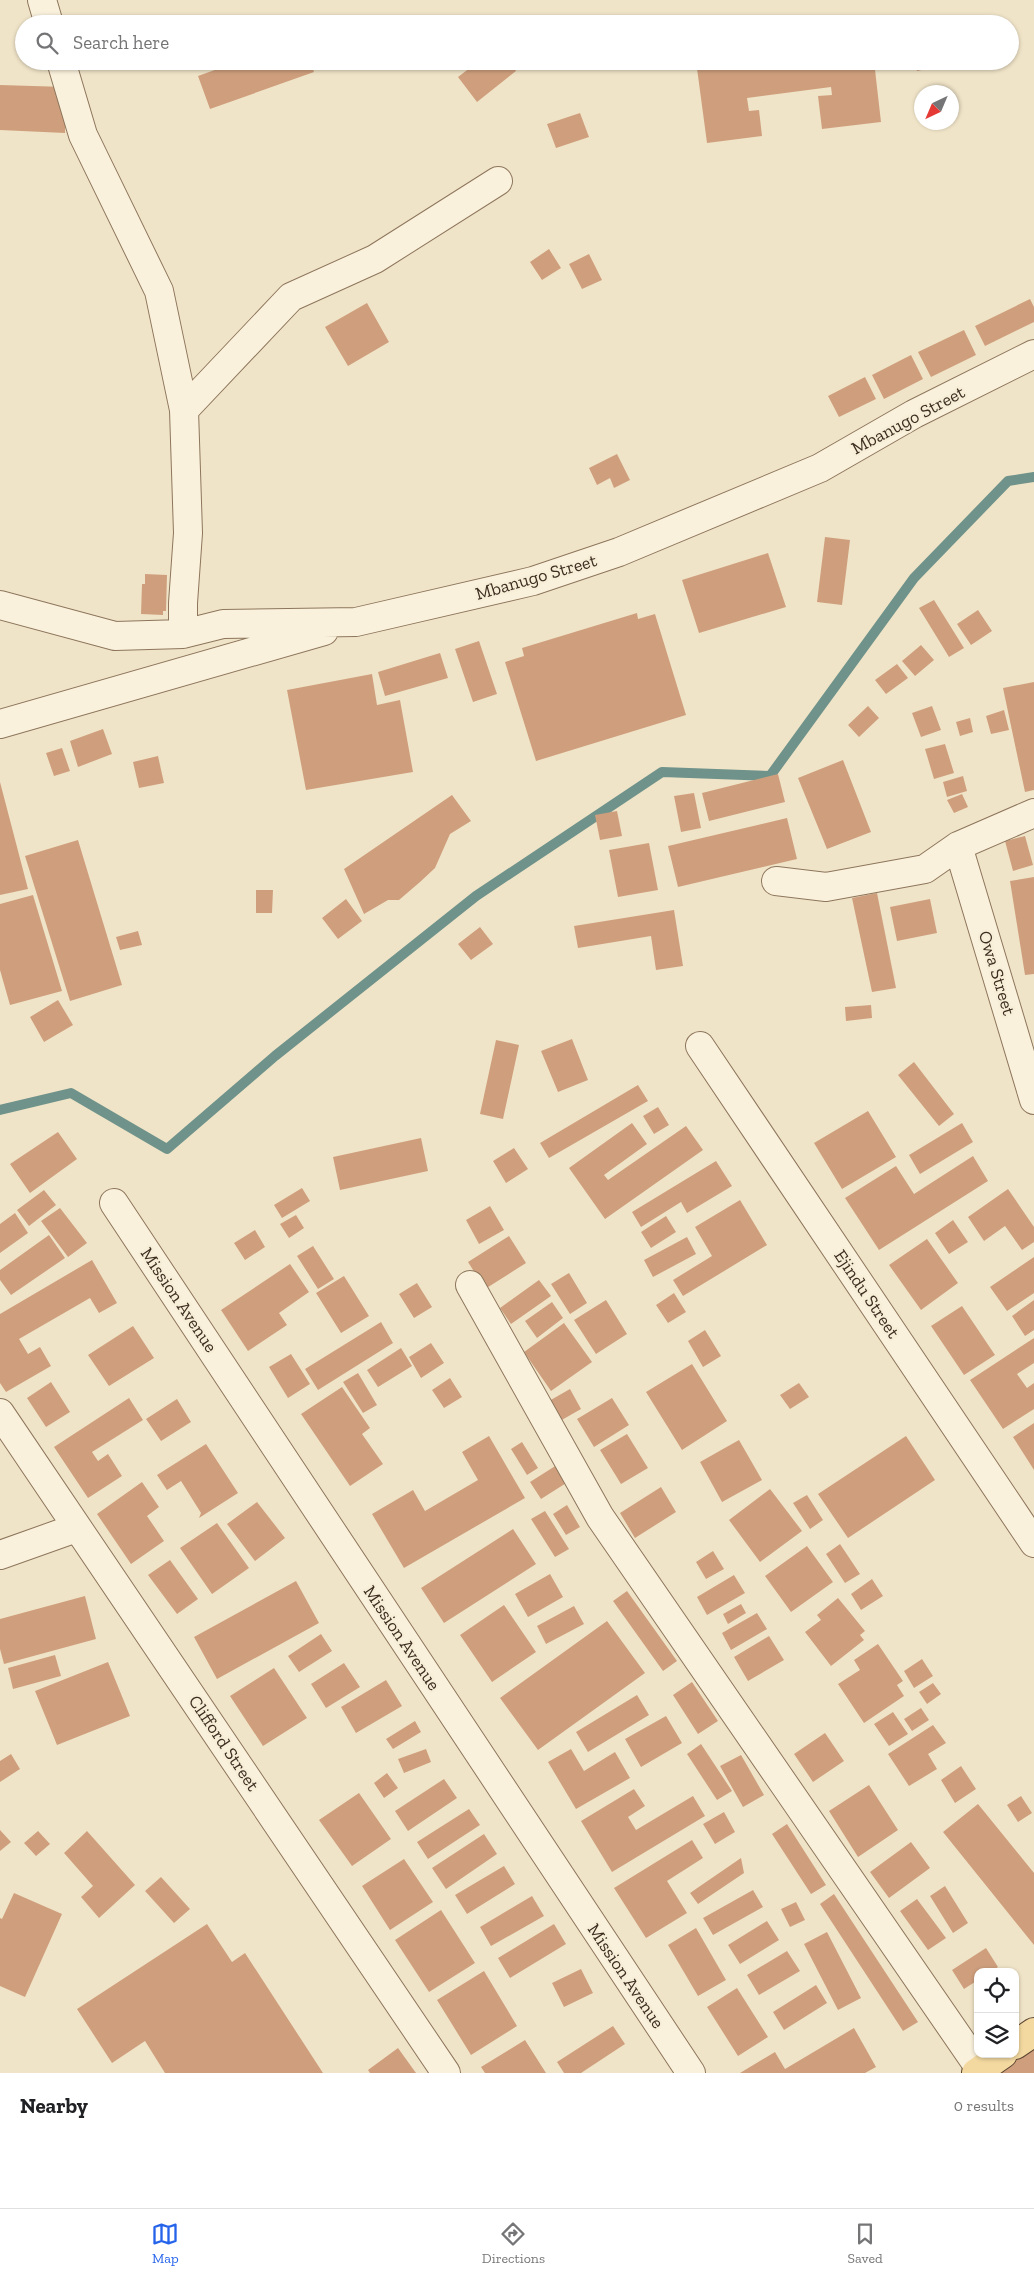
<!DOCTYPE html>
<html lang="en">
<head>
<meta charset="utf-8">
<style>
	:root { --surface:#fff; --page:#f2f2f2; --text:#202124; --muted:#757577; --line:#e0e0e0; --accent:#2563eb }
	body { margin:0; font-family:"Zilla Slab",serif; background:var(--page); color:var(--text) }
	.controls { position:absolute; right:15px; bottom:15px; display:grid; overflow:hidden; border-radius:10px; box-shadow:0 1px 4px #0004 }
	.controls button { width:45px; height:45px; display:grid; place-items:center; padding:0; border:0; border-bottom:1px solid var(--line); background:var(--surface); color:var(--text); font:25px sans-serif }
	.compass { position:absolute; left:914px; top:85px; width:45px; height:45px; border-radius:50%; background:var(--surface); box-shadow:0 1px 4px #0004; rotate:224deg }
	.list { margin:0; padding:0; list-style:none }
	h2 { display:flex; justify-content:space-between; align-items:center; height:65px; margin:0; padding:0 20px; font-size:21px }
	h2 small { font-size:16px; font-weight:400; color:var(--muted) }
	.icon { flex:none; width:28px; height:28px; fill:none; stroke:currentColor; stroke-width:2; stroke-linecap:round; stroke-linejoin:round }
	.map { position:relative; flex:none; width:1034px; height:2073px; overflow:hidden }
	.search { position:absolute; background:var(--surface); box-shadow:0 1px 4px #0004; left:15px; right:15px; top:15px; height:55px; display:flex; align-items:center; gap:12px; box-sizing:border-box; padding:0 18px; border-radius:28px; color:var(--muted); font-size:19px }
	.sheet { height:135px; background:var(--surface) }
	nav { display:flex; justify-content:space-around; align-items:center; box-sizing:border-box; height:70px; border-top:1px solid var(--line); background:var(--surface); font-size:14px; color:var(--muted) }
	nav a { display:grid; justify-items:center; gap:2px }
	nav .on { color:var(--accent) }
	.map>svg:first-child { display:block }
</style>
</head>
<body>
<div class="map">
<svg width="1034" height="2073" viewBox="0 0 1034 2073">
	<rect width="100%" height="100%" fill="#f0e4c8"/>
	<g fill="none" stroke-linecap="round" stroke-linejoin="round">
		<path stroke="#6f938a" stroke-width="10" d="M0,1110L71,1093L167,1149L275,1056L476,896L662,772L770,776L914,578L1008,481L1034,477"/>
	</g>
	<path fill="#cf9f7d" d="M240,61H310L314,72L210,109L198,76Z
		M479,61H509L516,71L477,102L458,77Z
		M696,61H874L881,122L822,129L818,96L832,95L831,87L747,98L749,111L759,110L762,136L707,143Z
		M915,61H960V62L917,71Z
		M0,85L66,87L65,133L0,130Z
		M580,113L589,137L556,148L547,124Z
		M549,249L561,268L542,280L530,262Z
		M589,254L602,280L582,289L569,264Z
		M1030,299L1034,307V322L985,346L975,326Z
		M367,303L389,342L348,366L325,327Z
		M964,330L976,355L931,377L918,352Z
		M911,355L923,379L884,399L872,375Z
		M865,377L876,399L839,417L828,396Z
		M617,454L630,480L614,488L610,478L597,485L589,468Z
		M825,537L850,540L842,605L817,602Z
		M768,553L786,607L699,633L682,580Z
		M145,574L167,575L166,611H163V615L141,614L142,584H145Z
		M934,600L964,648L949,657L919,608Z
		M978,610L992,631L971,645L957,624Z
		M637,613L638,619L655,614L686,715L536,761L505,662L524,656L522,648Z
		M479,641L497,694L473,702L455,649Z
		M921,645L934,660L915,676L902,661Z
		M440,653L448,678L385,696L378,672Z
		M897,664L908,678L886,694L875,680Z
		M372,674L377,705L400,700L413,772L306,790L287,690Z
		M1034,682V790L1025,792L1003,688Z
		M868,706L879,718L859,737L848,725Z
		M932,706L941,730L921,737L912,713Z
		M1004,710L1009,730L991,734L986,716Z
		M970,718L973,732L960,736L956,722Z
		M103,729L112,754L78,767L70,741Z
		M945,744L954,773L934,779L925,749Z
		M62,748L70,771L54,776L46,753Z
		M158,756L164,783L139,788L133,762Z
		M843,760L871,832L827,849L798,778Z
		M778,774L785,802L709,821L702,793Z
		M963,776L967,791L947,797L943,782Z
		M0,782L28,889L0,895Z
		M694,793L701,828L681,832L674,796Z
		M962,794L968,807L954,813L947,800Z
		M452,795L471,821L450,834L435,868L420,882L399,900H388L364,914L344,869Z
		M617,811L622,836L600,840L595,815Z
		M787,818L797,859L678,887L668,846Z
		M1025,836L1033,865L1013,871L1005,841Z
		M78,840L122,985L70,1001L25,856Z
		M649,843L658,890L618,897L609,850Z
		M1034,877V974L1025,975L1010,881Z
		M256,890H273L272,913H256Z
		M877,893L896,988L872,992L852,898Z
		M33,895L62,991L10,1005L0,970V904Z
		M346,899L362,921L338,939L322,918Z
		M930,899L937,933L897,941L890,907Z
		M674,910L683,966L656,970L651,936L578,948L574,926Z
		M480,927L493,944L471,960L458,944Z
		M138,931L142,945L120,950L116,937Z
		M58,1000L73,1025L44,1042L30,1017Z
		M871,1005L872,1018L846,1021L845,1007Z
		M572,1039L588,1080L558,1092L541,1051Z
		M496,1040L519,1045L503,1119L480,1114Z
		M914,1062L954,1114L939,1126L898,1075Z
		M638,1085L648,1101L549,1158L540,1143Z
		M658,1107L669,1125L654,1134L643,1116Z
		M868,1111L896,1157L842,1189L814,1143Z
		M632,1123L647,1144L604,1175L608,1180L686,1126L703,1150L605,1219L569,1168Z
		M962,1123L973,1142L920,1174L909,1155Z
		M58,1132L77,1159L30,1193L10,1164Z
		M421,1138L428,1171L340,1190L333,1157Z
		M514,1148L528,1169L506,1183L493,1161Z
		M973,1156L988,1181L879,1250L845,1198L896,1166L914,1194Z
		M716,1161L732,1186L687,1213L681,1202L641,1227L632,1212Z
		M302,1188L310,1201L282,1218L274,1205Z
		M1008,1189L1034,1227V1242L1022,1250L1005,1226L984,1241L968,1217Z
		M44,1190L56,1205L29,1226L17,1210Z
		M740,1200L767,1245L683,1296L673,1280L712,1256L695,1227Z
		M490,1206L504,1230L479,1244L466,1220Z
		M60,1208L87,1243L68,1257L41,1221Z
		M15,1213L28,1233L0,1253V1224Z
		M296,1215L304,1228L289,1238L280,1224Z
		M666,1216L676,1232L651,1248L641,1232Z
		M953,1220L968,1242L949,1254L935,1233Z
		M255,1230L265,1247L245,1260L234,1243Z
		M49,1235L65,1258L11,1295L0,1280V1270Z
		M509,1236L526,1263L485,1289L468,1262Z
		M687,1237L696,1254L653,1277L644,1260Z
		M927,1239L958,1283L921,1310L889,1265Z
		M313,1246L334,1279L318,1289L297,1256Z
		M1034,1257V1293L1007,1311L990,1287Z
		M92,1260L117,1303L99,1313L90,1298L19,1339L28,1354L40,1347L51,1366L6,1392L0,1383V1314Z
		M290,1264L309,1292L279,1313L287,1325L248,1351L221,1310Z
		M569,1273L587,1303L570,1314L551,1284Z
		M344,1276L369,1316L341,1333L316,1293Z
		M539,1280L551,1296L511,1324L500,1308Z
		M417,1283L432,1307L414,1318L399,1294Z
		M674,1293L686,1312L668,1323L656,1305Z
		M606,1300L627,1334L596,1354L574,1320Z
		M1034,1300V1330L1025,1336L1012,1316Z
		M552,1302L563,1318L537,1338L525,1321Z
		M962,1306L995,1355L964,1375L931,1326Z
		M381,1322L393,1343L318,1390L305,1369Z
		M564,1323L592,1362L551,1391L524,1352Z
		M133,1326L154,1358L109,1386L88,1355Z
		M705,1330L721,1356L703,1367L688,1341Z
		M1034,1338V1363L1017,1374L1027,1388L1034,1383V1409L1003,1429L970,1380Z
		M431,1343L444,1363L421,1378L409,1357Z
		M401,1348L412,1366L378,1387L367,1370Z
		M291,1354L310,1384L288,1398L269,1367Z
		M692,1364L727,1421L682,1450L646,1392Z
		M358,1373L377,1405L363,1413L343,1382Z
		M450,1378L462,1397L444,1408L432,1390Z
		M51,1382L70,1412L46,1427L27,1398Z
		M799,1383L809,1397L790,1409L780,1395Z
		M342,1387L370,1428L362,1434L383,1464L350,1486L301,1414Z
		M570,1389L581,1409L560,1421L549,1401Z
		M129,1398L143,1420L92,1452L98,1461L108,1454L122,1476L88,1498L54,1447Z
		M612,1398L629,1425L594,1447L577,1419Z
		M177,1399L191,1422L161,1441L146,1419Z
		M1034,1423V1470L1013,1437Z
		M627,1434L648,1468L621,1484L600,1450Z
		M489,1436L525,1498L404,1568L372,1514L413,1490L425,1511L478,1480L462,1452Z
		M906,1436L935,1480L848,1538L818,1494Z
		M739,1440L762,1480L722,1502L700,1462Z
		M522,1442L538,1468L527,1475L511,1449Z
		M206,1444L238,1493L199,1518L201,1513L181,1481L167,1490L157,1475Z
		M560,1463L571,1480L541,1499L530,1482Z
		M142,1482L159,1507L147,1516L164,1541L131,1564L97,1514Z
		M661,1487L676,1512L635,1538L620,1513Z
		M770,1489L802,1531L760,1562L729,1520Z
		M807,1495L823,1520L810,1529L793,1503Z
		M257,1502L285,1538L255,1561L227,1524Z
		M567,1505L580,1527L566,1535L553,1514Z
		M545,1511L569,1549L555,1557L531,1519Z
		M217,1523L249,1568L212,1594L180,1548Z
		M513,1529L536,1564L444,1623L421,1588Z
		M840,1544L860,1574L845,1583L826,1554Z
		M807,1546L833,1582L791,1612L765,1576Z
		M713,1551L724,1569L706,1579L696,1562Z
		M170,1560L198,1599L177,1614L148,1575Z
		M550,1574L563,1597L528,1617L515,1594Z
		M734,1575L745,1593L707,1615L697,1597Z
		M872,1579L883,1596L861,1610L851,1594Z
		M296,1581L319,1623L217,1679L194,1637Z
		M627,1591L677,1661L663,1671L613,1601Z
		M85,1596L96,1639L4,1664L0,1649V1619Z
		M838,1598L865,1631L860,1635L864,1640L831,1666L805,1632L821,1620L817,1615Z
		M741,1604L746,1613L728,1624L723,1614Z
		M504,1605L536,1652L492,1682L460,1635Z
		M574,1606L584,1624L546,1644L537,1626Z
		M757,1613L767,1629L731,1650L722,1633Z
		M607,1621L645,1673L538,1750L500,1698Z
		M321,1634L332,1651L299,1672L288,1656Z
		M769,1636L784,1660L748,1681L734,1657Z
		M878,1644L903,1681L897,1685L904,1696L864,1723L838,1684L860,1670L854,1660Z
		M55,1655L61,1676L13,1689L8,1668Z
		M922,1659L933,1676L914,1688L904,1671Z
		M108,1662L130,1716L57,1745L35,1691Z
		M344,1663L360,1687L326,1708L311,1684Z
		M274,1668L307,1718L263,1746L230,1696Z
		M386,1680L402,1706L356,1733L341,1707Z
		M692,1682L718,1721L698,1734L673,1695Z
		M933,1683L941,1694L927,1704L919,1692Z
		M637,1695L649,1715L588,1752L576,1732Z
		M921,1708L929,1720L912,1731L904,1719Z
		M893,1712L908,1734L889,1746L874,1724Z
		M666,1716L682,1743L641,1767L625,1739Z
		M415,1721L421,1732L393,1749L386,1739Z
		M933,1725L946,1743L928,1754L937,1769L909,1786L888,1754Z
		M825,1733L844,1761L813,1782L794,1754Z
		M701,1744L732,1791L717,1800L687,1754Z
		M426,1749L431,1762L404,1773L398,1759Z
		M571,1749L584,1771L615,1752L630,1778L576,1809L548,1762Z
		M11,1754L20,1769L0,1782V1761Z
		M741,1755L764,1795L743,1807L720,1766Z
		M961,1766L976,1789L955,1803L941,1780Z
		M387,1773L398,1788L384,1798L374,1783Z
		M444,1779L457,1798L408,1831L395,1811Z
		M869,1785L898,1830L858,1857L829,1811Z
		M634,1789L645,1806L628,1817L636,1830L693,1796L705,1816L612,1872L581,1821Z
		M359,1793L391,1839L352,1866L319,1820Z
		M1021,1796L1032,1813L1018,1822L1007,1805Z
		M978,1804L1034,1873V1945L943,1832Z
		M469,1809L480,1825L428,1859L417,1842Z
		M724,1812L735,1832L715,1844L703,1824Z
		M787,1824L826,1885L811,1894L772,1834Z
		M0,1830L11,1842L0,1851Z
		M38,1831L50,1844L36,1856L24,1843Z
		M87,1831L135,1885L99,1918L81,1897L93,1886L64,1853Z
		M484,1834L497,1854L446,1889L432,1868Z
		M692,1840L703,1858L667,1881L687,1913L646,1938L614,1888Z
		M911,1842L930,1868L889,1898L870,1872Z
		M741,1858L744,1873L698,1904L690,1893Z
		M404,1859L433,1902L390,1930L362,1886Z
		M504,1866L515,1884L467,1914L455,1895Z
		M161,1877L190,1909L174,1923L145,1891Z
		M945,1886L968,1923L953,1933L930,1896Z
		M753,1890L763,1907L713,1935L703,1918Z
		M14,1893L62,1914L25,1997L0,1986V1918L2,1919Z
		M834,1894L918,2022L903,2031L820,1904Z
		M532,1896L544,1916L491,1946L480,1927Z
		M917,1899L946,1938L928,1950L900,1911Z
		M796,1902L805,1920L790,1927L781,1909Z
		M441,1910L475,1963L429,1992L395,1940Z
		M767,1921L779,1940L740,1964L728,1945Z
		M207,1924L232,1962L245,1953L323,2073H165L145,2041L112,2063L77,2009Z
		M554,1924L566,1944L510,1978L498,1958Z
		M696,1928L726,1980L698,1996L668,1945Z
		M827,1932L861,1998L838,2010L804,1944Z
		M986,1948L998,1967L990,1972H978V1980L964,1989L952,1970Z
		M787,1951L800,1971L759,1995L747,1975Z
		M581,1969L593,1993L564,2007L552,1983Z
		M484,1971L517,2026L471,2055L437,2000Z
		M816,1985L827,2003L784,2030L773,2012Z
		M737,1988L768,2037L738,2056L707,2007Z
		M613,2026L625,2044L581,2073H564L557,2062Z
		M854,2028L876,2067L865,2073H740L775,2052L785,2069Z
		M525,2040L546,2073H485L481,2067Z
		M398,2048L416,2073H370L368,2070Z
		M1034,2048V2073H988Z"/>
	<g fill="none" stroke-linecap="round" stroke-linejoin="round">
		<defs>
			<path id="minor" d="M42,0L49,24
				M61,61L83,135L159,291L184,410L188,533L183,603V634
				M184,410L291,297L375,259L498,181
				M0,605L115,636L183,634L223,624L356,622L533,581L619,552L820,468L914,414L1034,354
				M0,724L324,631
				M958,846L1034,1100
				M776,881L826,887L925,869L958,846L1034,813
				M700,1046L1034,1543
				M114,1203L691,2073
				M470,1285L600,1517L983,2073
				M0,1413L446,2073
				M0,1555L76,1528"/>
			<path id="primary" d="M1015,2045L1034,2032
				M976,2073L1003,2054"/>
		</defs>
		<use href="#minor" stroke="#8d765c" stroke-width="30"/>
		<use href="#primary" stroke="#5b4430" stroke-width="30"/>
		<use href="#minor" stroke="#faf1dc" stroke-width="28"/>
		<use href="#primary" stroke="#f3d9a0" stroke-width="28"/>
	</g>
	<g text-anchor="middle" stroke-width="4.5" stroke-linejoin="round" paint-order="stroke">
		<g font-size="18" fill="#3d2e20" stroke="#f7eed8">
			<text transform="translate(908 420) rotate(-28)" y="6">Mbanugo Street</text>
			<text transform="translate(536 577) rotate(-16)" y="6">Mbanugo Street</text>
			<text transform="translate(997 973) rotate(73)" y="6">Owa Street</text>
			<text transform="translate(867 1294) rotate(56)" y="6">Ejindu Street</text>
			<text transform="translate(179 1300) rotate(56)" y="6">Mission Avenue</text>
			<text transform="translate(402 1638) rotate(56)" y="6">Mission Avenue</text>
			<text transform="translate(224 1743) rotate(56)" y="6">Clifford Street</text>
			<text transform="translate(626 1976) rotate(56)" y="6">Mission Avenue</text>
		</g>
	</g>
</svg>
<div class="controls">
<button><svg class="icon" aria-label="locate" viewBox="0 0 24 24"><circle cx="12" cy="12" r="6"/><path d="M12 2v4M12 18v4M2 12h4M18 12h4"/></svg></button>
<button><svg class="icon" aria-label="layers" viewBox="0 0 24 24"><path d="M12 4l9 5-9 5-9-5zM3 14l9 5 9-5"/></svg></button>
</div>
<svg class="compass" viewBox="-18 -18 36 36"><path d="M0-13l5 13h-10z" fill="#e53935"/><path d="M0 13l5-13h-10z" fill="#757577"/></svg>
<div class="search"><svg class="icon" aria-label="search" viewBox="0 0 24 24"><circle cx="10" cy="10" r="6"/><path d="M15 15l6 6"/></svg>Search here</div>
</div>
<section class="sheet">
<h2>Nearby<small>0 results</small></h2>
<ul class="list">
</ul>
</section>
<nav>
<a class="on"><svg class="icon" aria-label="map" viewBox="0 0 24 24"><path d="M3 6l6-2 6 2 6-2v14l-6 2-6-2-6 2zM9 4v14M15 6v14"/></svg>Map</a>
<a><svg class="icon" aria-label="directions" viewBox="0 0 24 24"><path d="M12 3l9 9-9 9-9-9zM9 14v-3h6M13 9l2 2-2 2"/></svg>Directions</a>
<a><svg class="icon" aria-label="saved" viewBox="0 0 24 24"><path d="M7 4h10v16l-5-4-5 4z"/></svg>Saved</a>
</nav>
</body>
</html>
